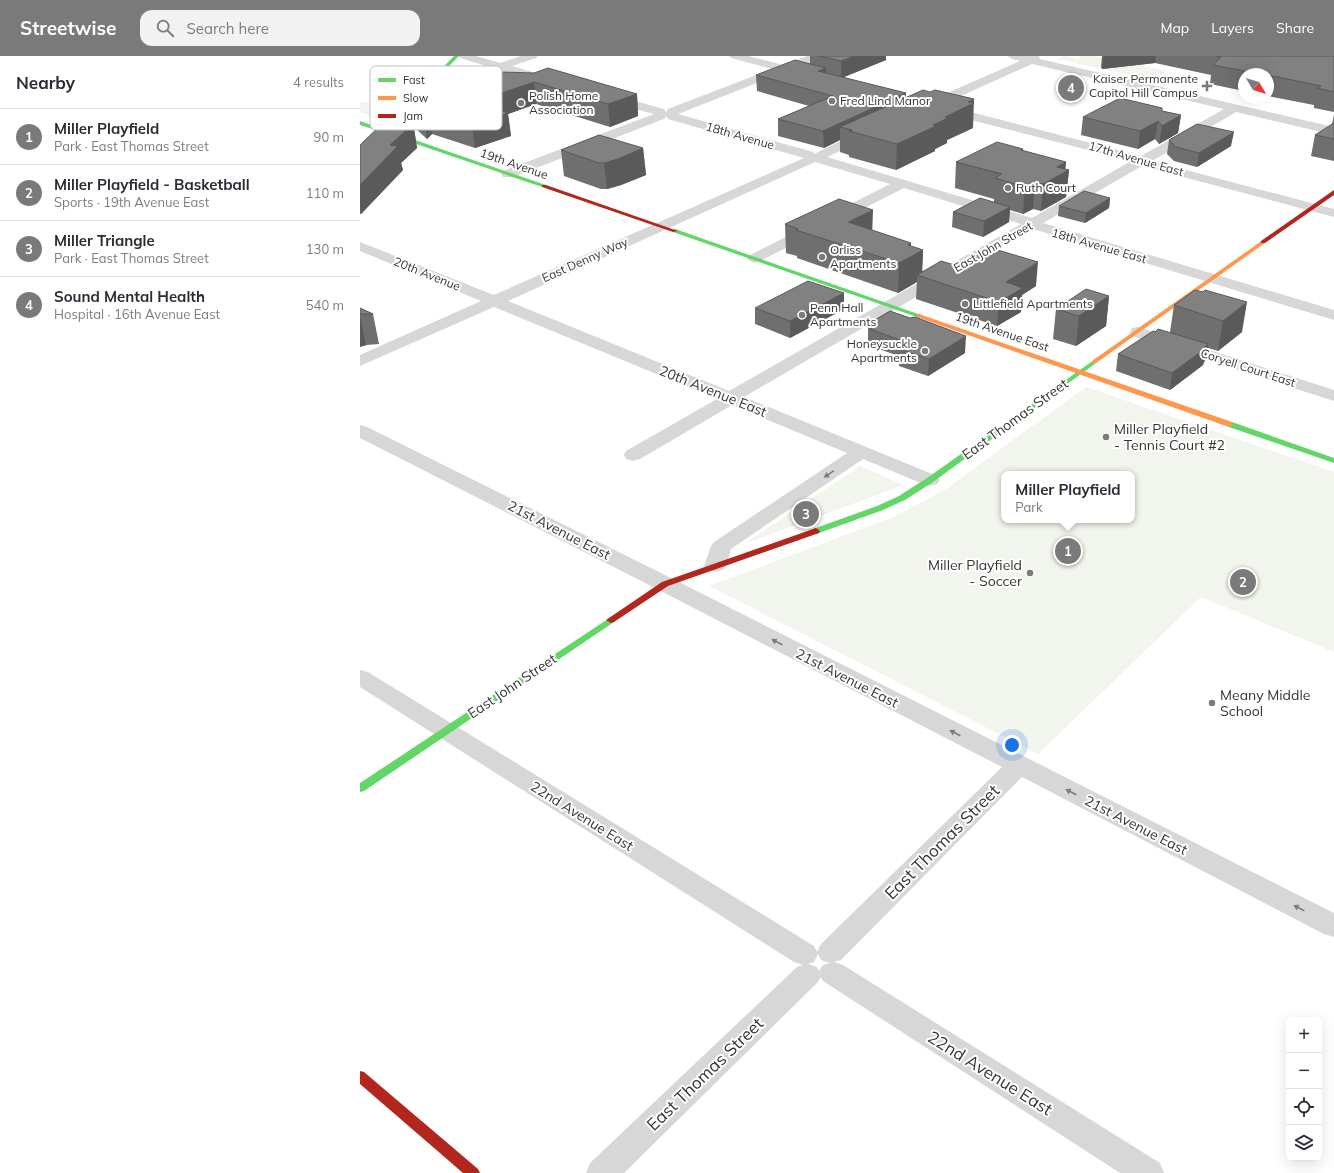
<!DOCTYPE html>
<html lang="en">
<head>
<meta charset="utf-8">
<style>
	:root { --surface:#fff; --page:#f2f2f3; --text:#2b2b33; --muted:#7c7c81; --line:#e1e1e2; --accent:#7a7a7a }
	body { margin:0; font-family:Mulish,sans-serif; background:var(--page); color:var(--text) }
	.controls { position:absolute; right:12px; bottom:12px; display:grid; overflow:hidden; border-radius:8px; box-shadow:0 4px 16px #0002 }
	.controls button { width:36px; height:36px; display:grid; place-items:center; padding:0; border:0; border-bottom:1px solid var(--line); background:var(--surface); color:var(--text); font:20px sans-serif }
	.compass { position:absolute; left:878px; top:12px; width:36px; height:36px; border-radius:50%; background:var(--surface); box-shadow:0 4px 16px #0002; rotate:128deg }
	.you { position:absolute; left:652px; top:689px; width:14px; height:14px; margin:-10px; border:3px solid #fff; border-radius:50%; background:#1a73e8; box-shadow:0 0 0 6px #1a73e833 }
	.badge { display:grid; place-items:center; width:26px; height:26px; border-radius:50%; background:var(--accent); color:#fff; font-size:13px; font-weight:700 }
	.pin { position:absolute; translate:-50% -50%; border:2px solid #fff; box-shadow:0 1px 4px #0006 }
	.popup { position:absolute; left:641px; top:415px; width:134px; height:52px; box-sizing:border-box; display:grid; place-content:center; border-radius:8px; background:var(--surface); filter:drop-shadow(0 1px 3px #0005); font-size:13px; white-space:nowrap; color:var(--muted) }
	.popup b { font-size:15px; color:var(--text) }
	.popup::after { content:''; position:absolute; left:50%; top:100%; margin-left:-8px; border:8px solid transparent; border-top-color:var(--surface) }
	.list { margin:0; padding:0; list-style:none }
	h2 { display:flex; justify-content:space-between; align-items:center; height:52px; margin:0; padding:0 16px; font-size:17px }
	h2 small { font-size:13px; font-weight:400; color:var(--muted) }
	.list li { display:grid; grid-template-columns:26px 1fr auto; gap:12px; align-items:center; box-sizing:border-box; height:56px; padding:0 16px; border-top:1px solid var(--line) }
	.list b { display:block; font-size:15px; white-space:nowrap }
	.list p { margin:0; font-size:13px; white-space:nowrap; color:var(--muted) }
	.list em { font-size:13px; font-style:normal; color:var(--muted) }
	.icon { flex:none; width:22px; height:22px; fill:none; stroke:currentColor; stroke-width:2; stroke-linecap:round; stroke-linejoin:round }
	.map { position:relative; flex:none; width:974px; height:1117px; overflow:hidden }
	header { display:flex; align-items:center; gap:24px; box-sizing:border-box; height:56px; padding:0 20px; background:var(--accent); color:#fff }
	header strong { font-size:19px }
	nav { display:flex; gap:22px; margin-inline-start:auto; font-size:14px }
	.search { width:280px; height:36px; background:var(--page); display:flex; align-items:center; gap:10px; box-sizing:border-box; padding:0 14px; border-radius:12px; color:var(--muted); font-size:15px }
	main { display:flex }
	aside { flex:1; background:var(--surface) }
	.map>svg:first-child { display:block }
</style>
</head>
<body>
<header>
<strong>Streetwise</strong>
<div class="search"><svg class="icon" aria-label="search" viewBox="0 0 24 24"><circle cx="10" cy="10" r="6"/><path d="M15 15l6 6"/></svg>Search here</div>
<nav><a>Map</a><a>Layers</a><a>Share</a></nav>
</header>
<main>
<aside>
<h2>Nearby<small>4 results</small></h2>
<ul class="list">
<li><span class="badge">1</span><div><b>Miller Playfield</b><p>Park · East Thomas Street</p></div><em>90 m</em></li>
<li><span class="badge">2</span><div><b>Miller Playfield - Basketball</b><p>Sports · 19th Avenue East</p></div><em>110 m</em></li>
<li><span class="badge">3</span><div><b>Miller Triangle</b><p>Park · East Thomas Street</p></div><em>130 m</em></li>
<li><span class="badge">4</span><div><b>Sound Mental Health</b><p>Hospital · 16th Avenue East</p></div><em>540 m</em></li>
</ul>
</aside>
<div class="map">
<svg width="974" height="1117" viewBox="0 0 974 1117">
	<rect width="100%" height="100%" fill="#fff"/>
	<path fill="#f1f5ed" fill-rule="evenodd" d="M703,0L717,3L723,0H736L807,15C800,18 798,22 793,24L697,3Z
		M0,46L29,47L15,62L0,56Z
		M726,331L974,416V596L841,541L678,698L349,530L536,460L586,433ZM644,418H772V464H644Z
		M500,410L544,429L384,488Z"/>
	<g fill="none" stroke-linecap="round" stroke-linejoin="round">
		<path fill="#d7d7d7" fill-rule="evenodd" d="M98,0H116L140,7L161,0H178L176,2L152,10L193,22L195,25L193,28H185L100,2Z
			M369,0H388L423,9L447,0H463L461,2L436,12L449,16L451,18L449,20L445,22L425,16L318,58L453,96L454,98L503,74H513L514,77L513,80L467,101L672,162L771,105L580,56L578,53L580,50L584,49L781,100L864,53L672,8L579,50H571L569,47L571,44L660,5L650,2L648,0H679L680,3L974,71V79L876,56L792,105L974,153V161L782,110L683,167L974,254V264L673,173L384,341L577,420L580,424L577,428L570,430L563,428L503,403L371,493L366,510L362,514L355,516L348,514L344,510L351,490L354,486L487,397L372,349L280,403L273,405L266,403L264,399L266,395L357,343L134,251L0,310V299L121,245L0,195V186L134,239L444,102L308,63L306,60L304,63L153,121H143L141,118L143,115L294,58L245,45L243,42L245,39H253L304,53L306,56L308,53L412,13L371,2ZM455,106L530,128L390,199L387,202L390,205L395,207L400,205L544,132L661,168L369,335L148,245Z
			M778,271L974,334V345L772,280L770,276L772,272Z
			M0,369L7,371L313,523L974,857V881L964,878L662,721L481,904L474,906L483,909L800,1107L804,1117H760L463,925L461,921L457,927L264,1117H226L230,1107L437,911L443,909L434,906L0,631V614L8,616L454,890L457,896L461,888L642,711L297,533L0,382ZM458,898L461,904L470,907L463,909L459,915L457,911L448,908L454,906Z"/>
		<path fill="#63d668" fill-rule="evenodd" d="M94,0H99L26,74L186,129V131H182L24,77L0,100V95L19,75L0,69V65L22,73Z
			M315,173L561,259L562,260L559,262L557,261L313,176L312,175Z
			M734,304L738,306L736,307L573,426L545,444L523,454L459,477L456,478L452,475L453,473L517,450L539,440L567,422Z
			M866,366H872L974,402V407L866,370Z
			M251,561L256,564L254,566L4,735L0,736V727Z"/>
		<path fill="#ff974d" fill-rule="evenodd" d="M903,184L905,185V187L736,307H732V305Z
			M559,258L872,366L873,368L872,370H866L557,261V259Z"/>
		<path fill="#b3261e" fill-rule="evenodd" d="M182,129H186L318,175L313,176L182,131Z
			M974,134V139L905,187H901V185Z
			M456,472L460,475L459,477L308,530L254,566L251,567L246,564L302,526Z
			M0,1015L4,1016L118,1113L120,1117H103L0,1028Z"/>
	</g>
	<path fill="#6f6f6f" d="M450,0H526V4L482,22L546,37V41L613,68V72L587,84V87L575,93V95L536,114L489,101V99L480,96V84L464,92L418,80V63L449,50L397,35L396,19L450,8Z
		M742,0H974V56L954,52V49L908,40V18H884V35L850,28L851,19L795,7L742,13L741,11Z
		M78,14L277,38L278,60L250,71L176,48L148,58L151,80L115,92L72,78L67,83L54,71L57,92L41,107L43,114L1,158H0V89L50,67L46,45Z
		M802,55L821,59L818,77L799,88L795,83L778,93L721,79L723,61Z
		M974,59V105L951,100L955,79L972,68Z
		M809,84L871,90L837,111L814,105L807,98Z
		M283,92L286,119L261,129L247,133H241L204,120L201,94Z
		M663,93V95L706,106L705,113L709,114L706,141L681,155L673,153L663,158L650,154L649,166L623,181L592,171L593,156L634,146V143L595,132L596,106Z
		M750,142L749,152L725,167L698,160L699,150Z
		M425,168L551,190L563,194L562,215L598,210L676,230L662,239L661,256L637,270L556,243L557,226L538,237L437,202V200L426,197Z
		M835,234L882,276L858,295L848,292L845,305L844,306L843,309L810,334L756,315L758,298L810,276L814,249Z
		M484,237V253L430,282L395,268V252Z
		M749,240L746,270L716,290L693,283L696,253Z
		M0,252L13,258L19,288L6,289L0,291Z
		M508,268L605,297L568,320L539,310V300L510,290V285H508Z"/>
	<path fill="#5a5a5a" d="M495,0H526V4L481,22V5Z
		M743,0H796L795,7L742,13Z
		M466,12V28L458,15Z
		M174,26L176,48L148,58L151,80L115,92L112,69L115,46Z
		M546,37L545,54L492,74L480,71V84L464,92L463,75Z
		M277,38L278,60L250,71L248,48Z
		M614,43L613,72L587,84V87L575,93V95L536,114L537,88L585,61L608,46Z
		M69,55L72,78L67,83L63,60Z
		M821,59L818,77L799,88L802,70Z
		M798,65L795,83L778,93L780,75Z
		M53,68L57,92L41,107L43,114L1,158L0,151V129L30,89Z
		M874,76L871,90L837,111L839,97Z
		M283,92L286,119L261,129L247,133L244,107Z
		M706,106L705,116L709,114L706,141L681,155L683,128L697,111Z
		M675,126L673,153L663,158L665,131Z
		M750,142L749,152L725,167L726,157Z
		M650,151L649,166L623,181L624,165Z
		M513,154L512,182L488,166Z
		M551,187V201L563,194L562,220L557,219V226L538,237L539,207L548,189Z
		M678,206L676,230L662,239L661,256L637,270L639,246L646,226Z
		M484,237V253L430,282V265Z
		M749,240L746,270L716,290L719,260Z
		M887,246L882,276L858,295L863,265Z
		M0,260L6,289L0,291Z
		M606,280L605,297L568,320L569,303Z
		M848,288L845,305L844,306L843,309L810,334L812,317Z"/>
	<path fill="#818181" stroke="#5a5a5a" d="M459,0H495L481,5Z
		M856,0H974V36L957,32L961,30L908,19V18H901L853,9L861,1Z
		M435,4L466,12L458,15L546,37L463,75L418,63L473,40L396,19Z
		M188,12L277,38L248,48L174,26L115,46L148,57L112,69L69,55L63,60L46,45L78,14L174,17Z
		M563,34L570,36L575,34L614,43L608,46L614,47L585,61L588,62L573,69L576,70L537,88L489,75L492,74L480,71Z
		M760,42L802,52V55L821,59L802,70L798,65L780,75L723,61Z
		M27,63L40,64L53,68L30,89L38,90L0,129V89Z
		M974,67V83L955,79Z
		M837,68L874,76L839,97L816,91L809,84Z
		M239,79L283,92L258,103L244,107H239L201,94Z
		M637,86L663,93L661,94L706,106L697,111L709,114L683,128L675,126L665,131L635,122L642,118L596,106Z
		M724,135L750,142L726,157L699,150Z
		M620,142L650,151L624,165L593,156Z
		M479,143L513,154L488,166L551,187L548,189L563,194L539,207L436,174L438,173L425,168Z
		M631,192L678,206L646,226L663,232L639,246L557,219L581,205L598,210Z
		M448,225L484,237L430,265L395,252Z
		M726,233L749,240L719,260L696,253Z
		M835,234L843,236L845,234L887,246L863,265L814,249Z
		M0,252L13,258H0Z
		M530,255L550,262L555,261L606,280L569,303L539,293L548,287L510,273L515,270L508,268Z
		M798,273L848,288L844,292H846L812,317L758,298L793,275L795,276Z"/>
	<defs><path id="oneway-solid" d="M-6-.8H1V-3.2L6.5 0L1 3.2V.8H-6Z"/></defs>
	<g fill="#7d7d7d">
		<use href="#oneway-solid" transform="translate(469 418) rotate(146)"/>
		<use href="#oneway-solid" transform="translate(417 586) rotate(-153)"/>
		<use href="#oneway-solid" transform="translate(595 677) rotate(-153)"/>
		<use href="#oneway-solid" transform="translate(711 736) rotate(-153)"/>
		<use href="#oneway-solid" transform="translate(939 852) rotate(-153)"/>
	</g>
	<g fill="#7a7a7a" stroke="#fff" stroke-width="1.5">
		<path d="M845 24h4v4h4v4h-4v4h-4v-4h-4v-4h4z"/>
		<circle cx="472" cy="45" r="4"/>
		<circle cx="161" cy="47" r="4"/>
		<circle cx="648" cy="132" r="4"/>
		<circle cx="462" cy="201" r="4"/>
		<circle cx="605" cy="248" r="4"/>
		<circle cx="442" cy="259" r="4"/>
		<circle cx="565" cy="295" r="4"/>
		<circle cx="746" cy="381" r="4"/>
		<circle cx="670" cy="517" r="4"/>
		<circle cx="852" cy="647" r="4"/>
	</g>
	<g text-anchor="middle" stroke-width="4" stroke-linejoin="round" paint-order="stroke">
		<g font-size="12" fill="#333" stroke="#fff" text-anchor="start">
			<text x="838" y="27" text-anchor="end">Kaiser Permanente<tspan x="838" dy="14">Capitol Hill Campus</tspan></text>
			<text x="169" y="44">Polish Home<tspan x="169" dy="14">Association</tspan></text>
			<text x="480" y="49">Fred Lind Manor</text>
			<text x="656" y="136">Ruth Court</text>
			<text x="470" y="198">Orliss<tspan x="470" dy="14">Apartments</tspan></text>
			<text x="613" y="252">Littlefield Apartments</text>
			<text x="450" y="256">Penn Hall<tspan x="450" dy="14">Apartments</tspan></text>
			<text x="557" y="292" text-anchor="end">Honeysuckle<tspan x="557" dy="14">Apartments</tspan></text>
		</g>
		<g font-size="12" fill="#333" stroke="#fff">
			<text transform="translate(380 80) rotate(16)" y="4">18th Avenue</text>
			<text transform="translate(776 103) rotate(16)" y="4">17th Avenue East</text>
			<text transform="translate(154 108) rotate(19)" y="4">19th Avenue</text>
			<text transform="translate(739 190) rotate(16)" y="4">18th Avenue East</text>
			<text transform="translate(633 191) rotate(-30)" y="4">East John Street</text>
			<text transform="translate(225 204) rotate(-24)" y="4">East Denny Way</text>
			<text transform="translate(67 218) rotate(22)" y="4">20th Avenue</text>
			<text transform="translate(642 276) rotate(19)" y="4">19th Avenue East</text>
			<text transform="translate(888 312) rotate(18)" y="4">Coryell Court East</text>
		</g>
		<g font-size="14" fill="#333" stroke="#fff">
			<text transform="translate(353 335) rotate(22)" y="5">20th Avenue East</text>
			<text transform="translate(655 363) rotate(-36)" y="5">East Thomas Street</text>
			<text transform="translate(199 474) rotate(27)" y="5">21st Avenue East</text>
			<text transform="translate(487 622) rotate(27)" y="5">21st Avenue East</text>
			<text transform="translate(152 630) rotate(-34)" y="5">East John Street</text>
			<text transform="translate(222 760) rotate(32)" y="5">22nd Avenue East</text>
			<text transform="translate(776 769) rotate(27)" y="5">21st Avenue East</text>
		</g>
		<g font-size="14" fill="#333" stroke="#fff" text-anchor="start">
			<text x="754" y="378">Miller Playfield<tspan x="754" dy="16">- Tennis Court #2</tspan></text>
			<text x="662" y="514" text-anchor="end">Miller Playfield<tspan x="662" dy="16">- Soccer</tspan></text>
			<text x="860" y="644">Meany Middle<tspan x="860" dy="16">School</tspan></text>
		</g>
		<g font-size="17" fill="#333" stroke="#fff">
			<text transform="translate(582 786) rotate(-45)" y="6">East Thomas Street</text>
			<text transform="translate(630 1017) rotate(32)" y="6">22nd Avenue East</text>
			<text transform="translate(345 1018) rotate(-44)" y="6">East Thomas Street</text>
		</g>
	</g>
	<rect x="10" y="10" width="132" height="64" rx="6" fill="#fff" stroke="#c2c2c2" stroke-width="1"/>
	<rect x="18" y="22" width="18" height="4" fill="#63d668"/>
	<rect x="18" y="40" width="18" height="4" fill="#ff974d"/>
	<rect x="18" y="58" width="18" height="4" fill="#b3261e"/>
	<g font-size="11" fill="#333">
		<text x="43" y="28">Fast</text>
		<text x="43" y="46">Slow</text>
		<text x="43" y="64">Jam</text>
	</g>
</svg>
<div class="controls">
<button>+</button>
<button>−</button>
<button><svg class="icon" aria-label="locate" viewBox="0 0 24 24"><circle cx="12" cy="12" r="6"/><path d="M12 2v4M12 18v4M2 12h4M18 12h4"/></svg></button>
<button><svg class="icon" aria-label="layers" viewBox="0 0 24 24"><path d="M12 4l9 5-9 5-9-5zM3 14l9 5 9-5"/></svg></button>
</div>
<svg class="compass" viewBox="-18 -18 36 36"><path d="M0-13l5 13h-10z" fill="#e53935"/><path d="M0 13l5-13h-10z" fill="#7c7c81"/></svg>
<div class="you"></div>
<div class="pin badge" style="left:708px;top:495px">1</div>
<div class="popup"><b>Miller Playfield</b>Park</div>
<div class="pin badge" style="left:883px;top:526px">2</div>
<div class="pin badge" style="left:446px;top:458px">3</div>
<div class="pin badge" style="left:711px;top:32px">4</div>
</div>
</main>
</body>
</html>
